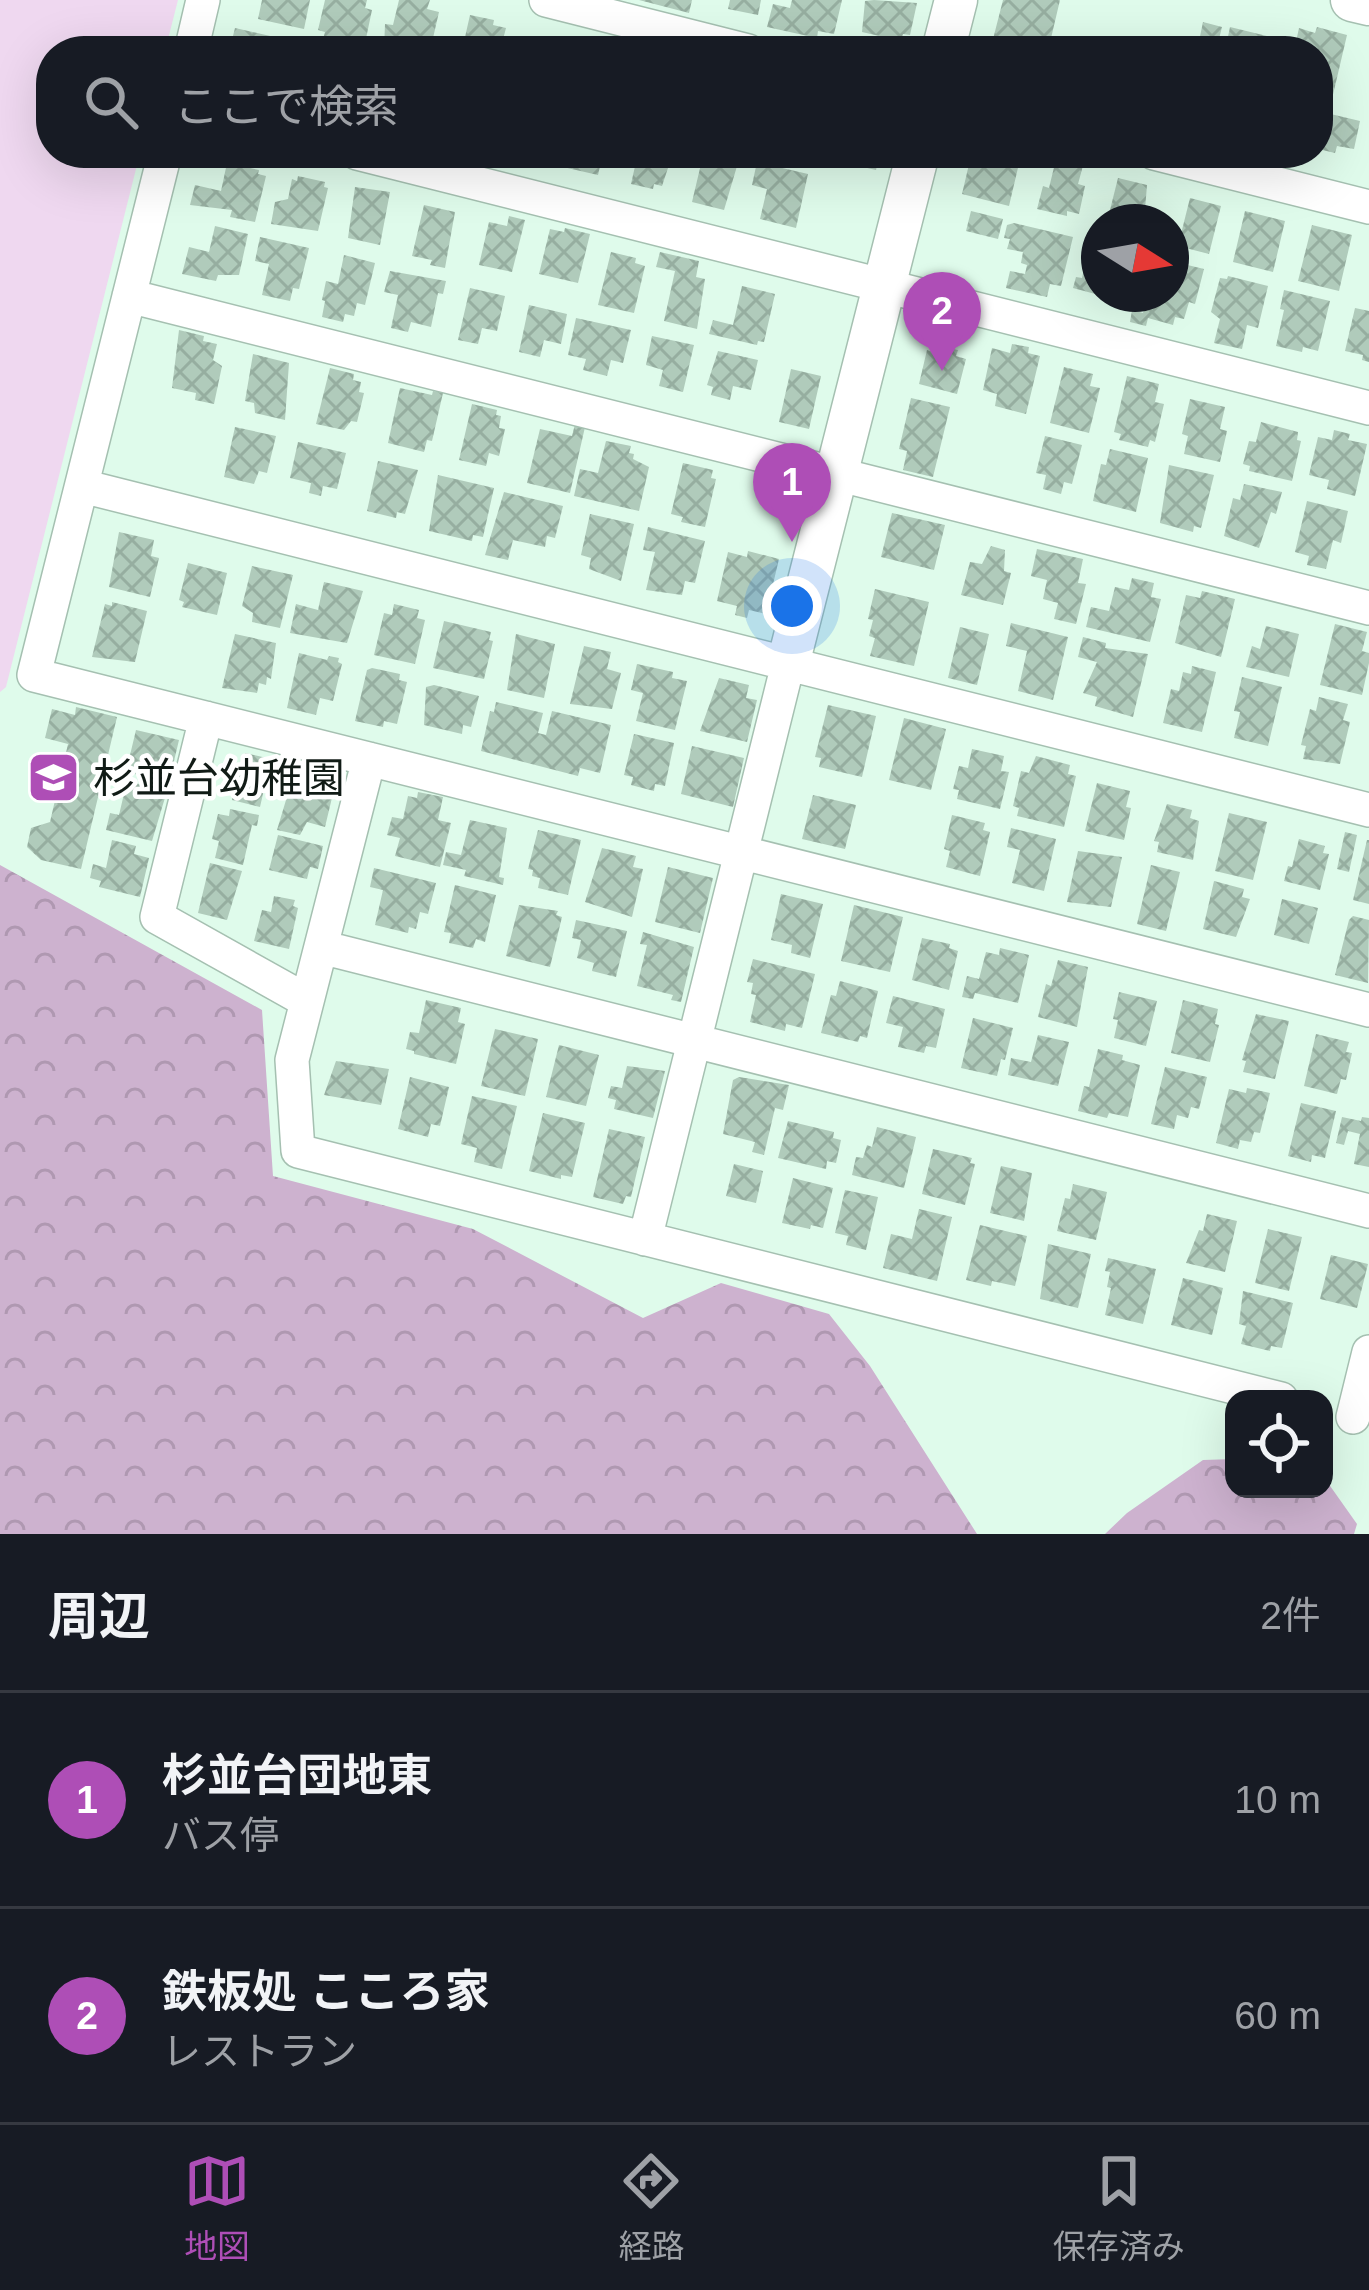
<!DOCTYPE html>
<html lang="ja">
<head>
<meta charset="utf-8">
<style>
	:root { --surface:#171b24; --page:#242831; --text:#f1f3f6; --muted:#9ea1a6; --line:#363941; --accent:#ae4eb6 }
	body { margin:0; font-family:Arial,"Noto Sans JP",sans-serif; background:var(--page); color:var(--text) }
	.controls { position:absolute; right:36px; bottom:36px; display:grid; overflow:hidden; border-radius:24px; box-shadow:0 12px 48px #0002 }
	.controls button { width:108px; height:108px; display:grid; place-items:center; padding:0; border:0; border-bottom:3px solid var(--line); background:var(--surface); color:var(--text); font:60px sans-serif }
	.compass { position:absolute; left:1081px; top:204px; width:108px; height:108px; border-radius:50%; background:var(--surface); box-shadow:0 12px 48px #0002; rotate:101deg }
	.you { position:absolute; left:792px; top:606px; width:42px; height:42px; margin:-30px; border:9px solid #fff; border-radius:50%; background:#1a73e8; box-shadow:0 0 0 18px #1a73e833 }
	.badge { display:grid; place-items:center; width:78px; height:78px; border-radius:50%; background:var(--accent); color:#fff; font-size:39px; font-weight:700 }
	.pin { position:absolute; translate:-50% -99px; filter:drop-shadow(0 3px 6px #0008) }
	.pin::after { content:''; position:absolute; top:63px; width:42px; height:36px; background:inherit; clip-path:polygon(0 0,100% 0,50% 100%) }
	.list { margin:0; padding:0; list-style:none }
	h2 { display:flex; justify-content:space-between; align-items:center; height:156px; margin:0; padding:0 48px; font-size:51px }
	h2 small { font-size:39px; font-weight:400; color:var(--muted) }
	.list li { display:grid; grid-template-columns:78px 1fr auto; gap:36px; align-items:center; box-sizing:border-box; height:216px; padding:0 48px; border-top:3px solid var(--line) }
	.list b { display:block; font-size:45px; white-space:nowrap }
	.list p { margin:0; font-size:39px; white-space:nowrap; color:var(--muted) }
	.list em { font-size:39px; font-style:normal; color:var(--muted) }
	.icon { flex:none; width:66px; height:66px; fill:none; stroke:currentColor; stroke-width:2; stroke-linecap:round; stroke-linejoin:round }
	.map { position:relative; flex:none; width:1369px; height:1534px; overflow:hidden }
	.search { position:absolute; background:var(--surface); box-shadow:0 12px 48px #0002; left:36px; right:36px; top:36px; height:132px; display:flex; align-items:center; gap:30px; box-sizing:border-box; padding:0 42px; border-radius:48px; color:var(--muted); font-size:45px }
	.sheet { height:588px; background:var(--surface) }
	nav { display:flex; justify-content:space-around; align-items:center; box-sizing:border-box; height:168px; border-top:3px solid var(--line); background:var(--surface); font-size:33px; color:var(--muted) }
	nav a { display:grid; justify-items:center; gap:6px }
	nav .on { color:var(--accent) }
	.map>svg:first-child { display:block }
</style>
</head>
<body>
<div class="map">
<svg width="1369" height="1534" viewBox="0 0 1369 1534">
	<defs>
		<pattern id="forest-crowns" width="20" height="18" patternUnits="userSpaceOnUse" patternTransform="scale(3)"><rect width="20" height="18" fill="#cdb2cf"/><path d="M2 6a3 3 0 1 1 6 0M12 15a3 3 0 1 1 6 0" fill="none" stroke="#af98b1"/></pattern>
		<pattern id="building-cross-hatch" width="8" height="8" patternUnits="userSpaceOnUse" patternTransform="scale(3)"><rect width="8" height="8" fill="#b0cbbb"/><path d="M0 0l8 8M0 8l8-8" fill="none" stroke="#96aea0"/></pattern>
	</defs>
	<rect width="100%" height="100%" fill="#dffbeb"/>
	<path fill="#efd8f0" d="M0,0H178L165,51H51V153H140L6,687L0,692Z"/>
	<path fill="url(#forest-crowns)" d="M0,865L262,1010L273,1176L473,1229L643,1318L721,1283L829,1314L870,1366L977,1534H0Z
		M1234,1459V1489H1324V1481L1328,1483L1357,1524L1354,1534H1105L1127,1513L1203,1460Z"/>
	<path fill="url(#building-cross-hatch)" d="M262,0H310L304,29L258,19Z
		M325,0H367L365,8L372,10L364,48L323,39L325,32L318,30Z
		M399,0H430L427,9L439,12L430,51L384,50L385,24L393,25Z
		M639,0H692L689,13Z
		M730,0H761L758,15L728,9Z
		M792,0H842L834,34L818,31L817,38L767,27L773,4L790,8Z
		M874,0L917,3L910,35L903,34L901,41L862,32L865,1Z
		M1003,0H1060L1048,51H990Z
		M470,15L494,20L493,25L506,28L500,51H449L450,43L463,46Z
		M1203,22L1222,27L1216,51H1197Z
		M1230,27L1279,39L1276,51H1225Z
		M1317,27L1347,35L1332,99L1318,95V51H1294L1299,28L1315,33Z
		M235,28L296,42L294,51L230,48Z
		M529,38L559,44L568,51H522L524,40Z
		M1318,111L1360,121L1354,149L1337,146L1335,153L1318,149Z
		M566,153H610L608,160L602,158L598,175L563,167Z
		M638,153H673L662,186L654,184L653,189L631,184Z
		M709,153L740,156L724,210L692,202L701,164L706,165Z
		M843,153H880L876,170L841,162Z
		M979,153L1021,155L1009,206L962,194L970,160L977,162Z
		M1057,155L1084,162L1078,184L1085,186L1079,214L1067,211V216L1037,209L1043,186L1049,188Z
		M757,162L808,174L796,228L760,219L767,189L752,185Z
		M227,163L259,170L258,174L266,176L255,222L230,217L232,210L190,205L195,185L221,191Z
		M298,176L325,182L324,187L328,188L318,231L271,224L275,202L288,199L292,179L297,181Z
		M1118,178L1147,185L1144,222H1107Z
		M355,187L390,192L380,245L348,238Z
		M1190,198L1221,206L1209,254L1178,246Z
		M424,205L455,212L445,268L430,265L432,260L412,256Z
		M971,211L1003,219L998,239L966,231Z
		M1245,211L1285,221L1273,272L1233,262Z
		M509,216L525,220L512,272L479,265L489,222L507,226Z
		M1014,223L1073,237L1061,286L1050,284L1047,297L1006,288L1010,271L1025,274L1027,265L1021,263L1023,252L1007,249L1010,239L1004,238L1007,225Z
		M1312,225L1352,235L1339,291L1298,281Z
		M215,226L248,234L239,275H218L216,281L182,274L189,247L209,252Z
		M565,228L590,234L578,283L539,274L550,229L564,232Z
		M260,237L309,248L299,289L293,288L290,301L262,295L269,264L255,261Z
		M1090,243L1099,245V295L1073,288L1076,277L1082,278Z
		M611,252L636,258L635,263L645,266L634,313L598,305Z
		M660,252L699,261L696,277L705,279L697,329L664,321L675,271L656,267Z
		M344,255L375,263L365,305L357,303L354,316L345,314L343,322L322,317L325,301L322,300L326,281L338,284Z
		M1171,261L1204,269L1195,304L1189,302L1184,319L1175,317L1173,325L1148,318L1146,326L1130,322L1132,310L1143,313L1148,294H1171Z
		M390,271L446,281L443,294L438,293L431,327L411,322L408,332L391,328L398,295L384,292Z
		M1228,276L1268,286L1258,328L1247,325L1242,349L1214,343L1220,319L1211,312L1220,278L1227,279Z
		M742,286L775,294L764,342L758,341L757,345L709,334L713,320L733,325Z
		M470,288L505,296L497,331L482,328L478,344L458,340Z
		M1284,290L1330,301L1318,351L1303,347L1302,352L1276,346L1284,310L1280,309Z
		M529,305L567,314L561,344L544,340L540,357L519,352Z
		M1355,308L1369,311V362L1362,360L1363,355L1345,351Z
		M576,318L631,330L623,363L611,360L607,376L583,370L586,359L568,355Z
		M179,330L204,336L203,341L217,344L213,360L222,366L214,404L195,400L196,393L172,388Z
		M652,336L694,345L683,392L659,386L663,370L646,365Z
		M1012,344L1029,347L1028,353L1040,356L1026,414L995,406L997,394L983,390L992,348L1010,353Z
		M938,346L958,350L956,356L966,359L957,394L919,384L927,350L937,353Z
		M718,351L758,360L751,390L733,386L730,400L711,395L713,387L707,385Z
		M253,354L289,363L285,420L255,413L254,403L245,401Z
		M1064,367L1093,374L1090,386L1100,388L1089,433L1050,423Z
		M330,368L354,374L353,380L361,382L359,392L364,393L357,422L351,421L344,430L316,424Z
		M791,369L821,376L809,429L779,422Z
		M1127,376L1159,384L1155,402L1164,404L1155,442L1150,440L1148,447L1119,440L1121,434L1114,432Z
		M400,388L432,395L433,391L443,393L432,441L427,440L424,452L388,443Z
		M911,398L950,407L933,477L903,470L907,451L899,449Z
		M1190,399L1225,407L1220,429L1227,431L1220,462L1184,454L1188,436L1182,434Z
		M472,404L497,410L496,415L501,416L499,428L505,429L499,456L489,453L486,466L459,460Z
		M1261,422L1298,432L1297,440L1301,441L1292,481L1249,471L1250,466L1243,464L1249,441L1256,442Z
		M575,424L585,427L570,493L527,483L540,429L572,436Z
		M235,427L276,436L267,473L259,471L254,484L224,477Z
		M1334,430L1350,434L1348,440L1367,444L1355,496L1327,489L1329,480L1309,475L1318,437L1332,440Z
		M1045,436L1082,445L1072,484L1064,482L1061,494L1043,489L1046,475L1036,473Z
		M606,441L631,446L629,453L634,454L633,459L649,467L639,511L574,496L580,469L598,473Z
		M298,442L346,453L337,489L323,486L321,496L309,493L311,483L290,478Z
		M1110,449L1148,458L1136,512L1093,501L1101,464L1106,465Z
		M378,461L418,470L405,514L397,512L396,518L367,511Z
		M683,463L713,470L711,478L716,479L705,527L681,522L683,517L671,514Z
		M1169,465L1214,475L1201,528L1194,526L1193,532L1160,523Z
		M438,475L494,488L483,537L473,535L472,541L429,531Z
		M1244,484L1282,492L1276,514L1271,512L1259,548L1224,536L1233,498L1240,500Z
		M504,492L563,506L555,538L547,536L545,547L513,540L508,560L485,555Z
		M1307,501L1348,511L1341,543L1333,540L1326,569L1307,565L1309,556L1295,552Z
		M892,513L945,525L934,570L881,557Z
		M590,514L634,524L621,581L589,569L591,558L581,555Z
		M648,527L705,541L695,583L685,581L682,595L646,590L655,552L643,550Z
		M119,532L154,540L151,556L159,558L150,597L109,587Z
		M991,546L1005,550L1004,571L1011,573L1003,605L961,595L970,562L982,564Z
		M1037,549L1083,559L1078,583L1086,584L1076,624L1054,619L1058,603L1043,599L1047,580L1031,576Z
		M748,551L779,559L766,614L749,610L747,618L735,615L737,606L717,601L728,552L747,557Z
		M188,563L227,573L217,615L182,607L184,602L179,600Z
		M252,566L293,575L280,628L252,622L253,613L242,606Z
		M1132,578L1154,583L1151,597L1161,599L1150,642L1086,627L1091,607L1109,611L1115,587L1129,590Z
		M324,582L363,591L347,643L290,633L296,604L318,610Z
		M875,589L929,602L914,666L870,656L875,638L869,636L873,620L868,619Z
		M1202,591L1235,599L1221,657L1175,643L1186,595L1200,598Z
		M112,602L147,611L135,662L92,657L105,604L112,606Z
		M394,604L419,610L417,618L425,620L415,664L374,655L384,613L392,615Z
		M444,621L491,632L489,640L493,641L484,679L433,668Z
		M1011,623L1068,637L1053,700L1018,691L1027,651L1006,646Z
		M1335,624L1367,632L1362,651L1369,653V663L1362,695L1320,685Z
		M1266,626L1299,634L1289,677L1246,667L1252,646L1260,649Z
		M960,627L989,634L977,685L948,678Z
		M235,634L276,643L271,679L267,677L266,685L259,683L257,693L222,688Z
		M516,634L555,644L544,698L507,690Z
		M1083,637L1106,643L1105,648L1148,654L1133,717L1095,706L1097,697L1083,693L1097,662L1078,657Z
		M584,646L611,652L607,669L621,673L612,709L570,704Z
		M299,653L327,660L329,656L339,658L338,662L342,664L333,701L320,698L316,715L287,708Z
		M637,664L673,672L672,678L687,681L675,730L636,721L643,693L631,690Z
		M1192,666L1216,672L1202,732L1163,723L1171,689L1179,691L1183,672L1191,674Z
		M372,668L400,674L399,680L407,682L397,724L384,721L383,727L355,721L367,670Z
		M1242,677L1282,687L1268,746L1234,738L1240,712L1234,711Z
		M719,678L749,685L746,698L757,700L747,742L700,731Z
		M434,685L479,696L471,727L463,725L462,734L424,725L426,687Z
		M1319,697L1348,704L1343,720L1350,722L1340,764L1303,759L1306,746L1301,745L1310,709L1316,711Z
		M496,702L543,713L538,733L546,735L552,711L611,725L600,773L580,768L578,776L481,751L490,711L494,712Z
		M828,705L876,716L862,777L819,767L821,758L815,757Z
		M76,707L117,717L81,869L41,860L27,847L31,828L50,822L68,744L45,738L52,709L75,715Z
		M904,718L946,729L931,790L889,780Z
		M136,730L179,740L169,782L126,772Z
		M634,734L674,743L665,786L655,784L654,791L631,785L633,777L624,775Z
		M692,746L744,758L733,807L681,794Z
		M972,749L1004,756L1001,771L1009,772L1000,809L957,799L959,790L953,789L959,766L968,768Z
		M245,753L271,759L260,807L232,800L237,765L242,767Z
		M1036,756L1070,765L1068,774L1076,776L1064,827L1017,816L1019,808L1013,806L1021,771L1029,773Z
		M308,775L336,781L325,827L307,822L300,835L277,830L292,780L299,782Z
		M127,781L167,791L152,841L106,830L110,813L119,815Z
		M1097,783L1130,791L1126,807L1131,808L1124,840L1085,831Z
		M418,792L443,797L438,820L451,823L440,867L395,856L400,838L387,835L392,817L403,819L408,796L417,798Z
		M813,795L856,805L845,849L802,839Z
		M1167,804L1192,810L1190,818L1199,821L1193,860L1157,852L1159,842L1154,841Z
		M230,809L259,815L257,826L252,825L243,865L215,858L219,841L212,839L218,814L229,816Z
		M1229,813L1267,822L1253,880L1215,871Z
		M952,815L985,823L983,830L990,832L980,876L946,867L950,851L944,849Z
		M470,820L507,828L499,877L504,878L503,885L464,876L466,870L443,865L446,852L461,855Z
		M1011,828L1056,839L1044,891L1012,883L1020,850L1007,847Z
		M538,830L581,840L568,895L538,888L540,878L532,876L533,870L528,869Z
		M1345,832L1357,835L1349,872L1337,869Z
		M278,835L323,846L318,869L310,867L307,879L269,870Z
		M1299,839L1325,846L1323,853L1329,854L1320,890L1284,881L1288,866L1292,867Z
		M112,840L136,846L134,854L149,858L140,897L99,887L101,881L90,878L93,864L106,868Z
		M1367,840H1369V904L1353,900Z
		M602,848L636,856L633,867L643,869L632,917L585,902Z
		M1078,851L1122,857L1111,907L1067,902Z
		M210,863L242,871L227,920L198,913Z
		M1151,865L1180,872L1166,931L1137,924Z
		M668,867L713,878L700,933L655,922Z
		M374,868L436,883L428,914L420,912L416,929L409,927L408,933L375,925L383,890L370,887Z
		M1214,881L1244,889L1242,897L1250,899L1236,937L1203,929Z
		M455,885L496,895L485,942L476,939L473,948L449,943L451,933L444,932Z
		M781,894L823,904L810,958L791,953L792,945L771,940Z
		M274,896L295,900L293,906L298,908L289,949L254,941L262,910L271,912Z
		M1282,899L1318,908L1309,944L1274,935Z
		M519,905L558,911L556,915L562,917L550,967L506,956Z
		M854,905L903,917L890,972L841,961Z
		M1353,916L1369,920L1368,983L1335,975L1349,920Z
		M576,920L627,931L616,977L592,971L594,963L577,958L581,940L572,938Z
		M643,932L694,947L681,1002L671,1000L673,995L637,986L647,945L640,944Z
		M922,938L950,944L949,948L958,951L949,990L912,980Z
		M1000,948L1029,955L1018,1003L975,993L973,999L962,997L967,976L979,979L986,952L999,955Z
		M753,959L815,974L802,1028L786,1024L785,1031L750,1022L756,995L751,994L753,983L747,982Z
		M1058,960L1088,967L1077,1027L1038,1017L1046,984L1051,986Z
		M840,981L878,991L867,1038L860,1036L858,1042L821,1033L831,995L836,996Z
		M1119,992L1157,1001L1146,1046L1114,1038L1118,1020L1113,1019Z
		M893,996L945,1009L936,1048L926,1046L924,1053L898,1047L903,1027L886,1023Z
		M426,1000L461,1008L458,1022L465,1024L456,1064L414,1054V1051L406,1049L410,1032L419,1033Z
		M1183,1000L1218,1009L1215,1024L1219,1025L1210,1062L1171,1053Z
		M1256,1014L1289,1021L1275,1079L1243,1072L1246,1061L1242,1060Z
		M973,1018L1013,1028L1005,1060L1001,1059L997,1076L961,1068Z
		M495,1029L538,1039L525,1096L481,1086Z
		M1316,1034L1349,1042L1346,1052L1352,1053L1346,1080L1341,1079L1337,1094L1304,1086Z
		M1038,1035L1069,1042L1058,1086L1008,1075L1011,1058L1031,1062Z
		M559,1045L599,1055L586,1106L546,1097Z
		M1098,1049L1123,1055L1122,1060L1140,1065L1128,1117L1109,1113L1107,1118L1078,1111L1084,1086L1089,1087Z
		M336,1061L389,1069L381,1105L324,1095Z
		M627,1066L665,1071L653,1118L614,1109L616,1100L608,1098L611,1086L622,1088Z
		M1165,1067L1207,1077L1199,1109L1191,1107L1188,1118L1177,1115L1174,1129L1151,1124Z
		M410,1077L449,1087L440,1126L431,1124L428,1137L398,1129Z
		M739,1077L789,1085L783,1110L775,1108L764,1155L752,1152L755,1142L723,1134L733,1080Z
		M1247,1088L1270,1093L1260,1133L1254,1132L1251,1142L1240,1140L1238,1149L1216,1143L1229,1089L1246,1093Z
		M472,1096L517,1106L502,1169L474,1162L477,1148L461,1144Z
		M1301,1103L1336,1111L1325,1158L1312,1155L1311,1162L1288,1156Z
		M543,1113L585,1123L572,1177L561,1175V1179L529,1171Z
		M1342,1117L1361,1121L1362,1117L1369,1118V1167L1354,1164L1360,1134L1348,1131L1344,1145L1336,1143Z
		M788,1121L834,1132L833,1138L841,1140L836,1163L827,1161L826,1169L778,1158Z
		M877,1127L916,1137L904,1188L852,1175L856,1157L863,1158L867,1145L872,1147Z
		M609,1129L645,1137L631,1197L626,1196L623,1204L593,1197Z
		M933,1149L972,1158L970,1163L975,1164L965,1205L922,1194Z
		M734,1164L763,1171L756,1203L726,1196Z
		M1001,1166L1032,1173L1024,1221L990,1213Z
		M793,1178L833,1188L823,1228L811,1225L810,1229L782,1223Z
		M1073,1184L1107,1192L1096,1240L1057,1231L1065,1198L1070,1199Z
		M845,1190L878,1197L866,1250L846,1245L848,1236L835,1233Z
		M919,1209L952,1217L937,1281L883,1268L891,1234L912,1239Z
		M1207,1214L1237,1221L1225,1272L1186,1263L1199,1230L1203,1231Z
		M980,1225L1027,1236L1015,1286L992,1281L991,1286L966,1280Z
		M1268,1229L1302,1237L1289,1291L1255,1283Z
		M1048,1244L1091,1254L1078,1308L1040,1299Z
		M1331,1255L1368,1264L1357,1308L1320,1299Z
		M1108,1258L1156,1269L1143,1324L1105,1315L1111,1288L1107,1287L1110,1272L1105,1271Z
		M1183,1278L1223,1288L1212,1335L1171,1325Z
		M1243,1291L1293,1303L1282,1348L1271,1346L1270,1351L1241,1344L1246,1326L1239,1324Z"/>
	<g fill="none" stroke-linecap="round" stroke-linejoin="round">
		<defs>
			<path id="minor" d="M546,0L748,51
				M191,51L203,0
				M165,153L34,675L1369,1010
				M357,153L1369,408
				M1154,153L1369,207
				M129,296L1369,608
				M82,486L1369,810
				M206,718L157,917L307,1001
				M369,759L292,1060L298,1151L1281,1399
				M321,947L1369,1211
				M645,1239L788,664
				M1353,1417L1369,1352"/>
			<path id="tertiary" d="M1352,0L1369,4
				M943,51L956,0
				M788,664L918,153"/>
		</defs>
		<use href="#minor" stroke="#a5c0b1" stroke-width="36"/>
		<use href="#tertiary" stroke="#a5c0b1" stroke-width="45"/>
		<use href="#minor" stroke="#fff" stroke-width="33"/>
		<use href="#tertiary" stroke="#fff" stroke-width="42"/>
	</g>
	<defs>
		<symbol id="school-square" viewBox="-11 -11 22 22"><rect x="-9" y="-9" width="18" height="18" rx="4" fill="#ae4eb6" stroke="#fff"/><path d="M0-5L7-2L0 1L-7-2ZM-4 1L0 2.5L4 1V4Q0 6-4 4Z" fill="#fff"/></symbol>
	</defs>
	<g fill-rule="evenodd">
		<use href="#school-square" x="24" y="748" width="59" height="59"/>
	</g>
	<g text-anchor="middle" stroke-width="9" stroke-linejoin="round" paint-order="stroke">
		<g font-size="42" fill="#111b16" stroke="#fff" text-anchor="start">
			<text x="93" y="793">杉並台幼稚園</text>
		</g>
	</g>
</svg>
<div class="controls">
<button><svg class="icon" aria-label="locate" viewBox="0 0 24 24"><circle cx="12" cy="12" r="6"/><path d="M12 2v4M12 18v4M2 12h4M18 12h4"/></svg></button>
</div>
<svg class="compass" viewBox="-18 -18 36 36"><path d="M0-13l5 13h-10z" fill="#e53935"/><path d="M0 13l5-13h-10z" fill="#9ea1a6"/></svg>
<div class="you"></div>
<div class="pin badge" style="left:792px;top:542px">1</div>
<div class="pin badge" style="left:942px;top:371px">2</div>
<div class="search"><svg class="icon" aria-label="search" viewBox="0 0 24 24"><circle cx="10" cy="10" r="6"/><path d="M15 15l6 6"/></svg>ここで検索</div>
</div>
<section class="sheet">
<h2>周辺<small>2件</small></h2>
<ul class="list">
<li><span class="badge">1</span><div><b>杉並台団地東</b><p>バス停</p></div><em>10 m</em></li>
<li><span class="badge">2</span><div><b>鉄板処 こころ家</b><p>レストラン</p></div><em>60 m</em></li>
</ul>
</section>
<nav>
<a class="on"><svg class="icon" aria-label="map" viewBox="0 0 24 24"><path d="M3 6l6-2 6 2 6-2v14l-6 2-6-2-6 2zM9 4v14M15 6v14"/></svg>地図</a>
<a><svg class="icon" aria-label="directions" viewBox="0 0 24 24"><path d="M12 3l9 9-9 9-9-9zM9 14v-3h6M13 9l2 2-2 2"/></svg>経路</a>
<a><svg class="icon" aria-label="saved" viewBox="0 0 24 24"><path d="M7 4h10v16l-5-4-5 4z"/></svg>保存済み</a>
</nav>
</body>
</html>
